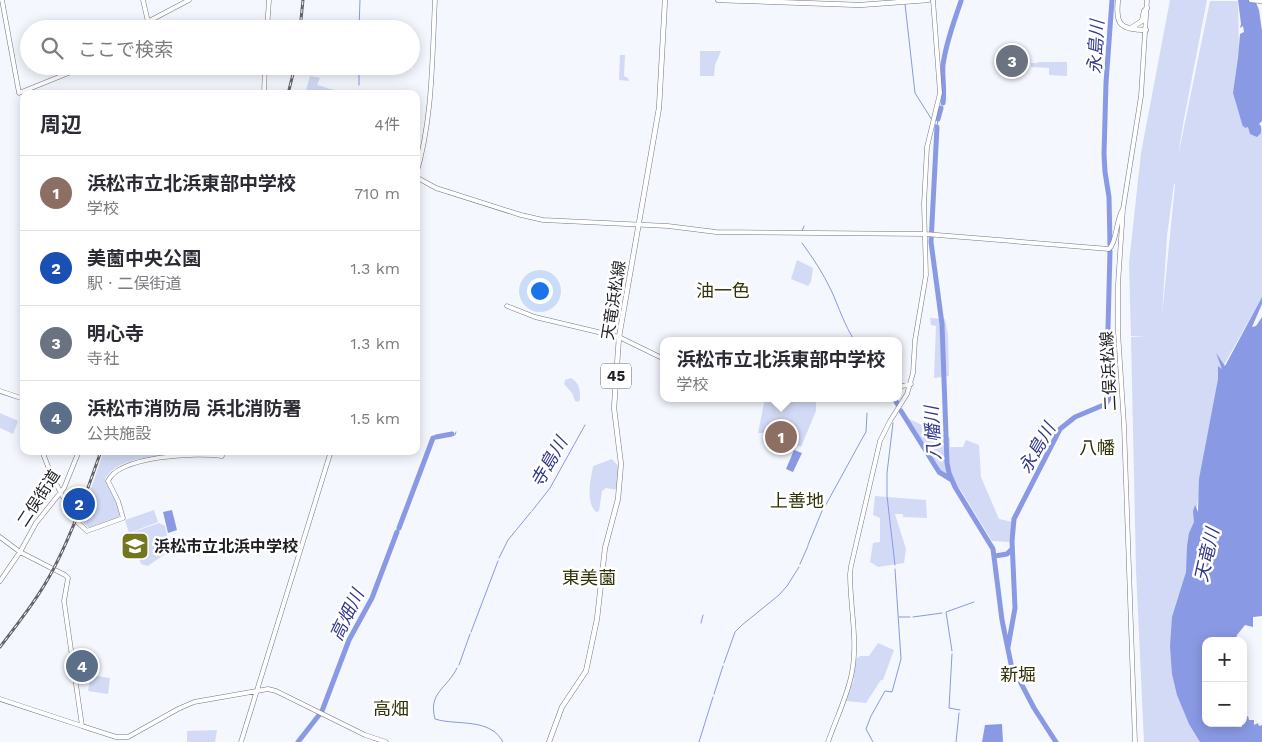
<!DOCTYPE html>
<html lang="ja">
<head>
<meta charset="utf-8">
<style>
	:root { --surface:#fff; --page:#f7f7f7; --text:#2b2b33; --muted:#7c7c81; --line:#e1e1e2; --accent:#111827 }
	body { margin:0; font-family:"Work Sans","Noto Sans JP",sans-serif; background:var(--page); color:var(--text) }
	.controls { position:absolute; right:15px; bottom:15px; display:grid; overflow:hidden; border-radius:10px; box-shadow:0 2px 12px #0003 }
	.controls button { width:45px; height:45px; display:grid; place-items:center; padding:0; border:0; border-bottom:1px solid var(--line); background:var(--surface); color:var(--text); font:25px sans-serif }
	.you { position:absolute; left:539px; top:290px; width:18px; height:18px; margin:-12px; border:4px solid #fff; border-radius:50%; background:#1a73e8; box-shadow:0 0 0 8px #1a73e833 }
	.badge { display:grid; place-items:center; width:32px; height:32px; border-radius:50%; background:var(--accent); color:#fff; font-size:16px; font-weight:700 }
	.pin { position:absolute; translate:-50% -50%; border:2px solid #fff; box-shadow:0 1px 5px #0006 }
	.popup { position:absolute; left:660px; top:337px; width:242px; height:65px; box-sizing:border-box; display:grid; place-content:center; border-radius:10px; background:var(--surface); filter:drop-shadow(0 1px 4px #0005); font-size:16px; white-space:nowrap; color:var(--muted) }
	.popup b { font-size:19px; color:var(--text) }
	.popup::after { content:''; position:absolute; left:50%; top:100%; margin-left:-10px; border:10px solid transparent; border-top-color:var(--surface) }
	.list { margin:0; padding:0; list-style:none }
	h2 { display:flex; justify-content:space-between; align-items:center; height:65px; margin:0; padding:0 20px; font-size:21px }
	h2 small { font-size:16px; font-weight:400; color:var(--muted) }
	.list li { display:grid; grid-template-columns:32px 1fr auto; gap:15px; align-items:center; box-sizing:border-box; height:75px; padding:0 20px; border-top:1px solid var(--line) }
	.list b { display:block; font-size:19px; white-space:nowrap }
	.list p { margin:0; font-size:16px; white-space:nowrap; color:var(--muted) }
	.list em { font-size:16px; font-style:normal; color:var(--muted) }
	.icon { flex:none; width:28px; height:28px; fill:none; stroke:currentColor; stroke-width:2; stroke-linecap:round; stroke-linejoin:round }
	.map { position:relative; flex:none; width:1262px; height:742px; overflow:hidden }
	.search { position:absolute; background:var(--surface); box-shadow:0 2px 12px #0003; left:20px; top:20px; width:400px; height:55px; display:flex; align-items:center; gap:12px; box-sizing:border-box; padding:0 18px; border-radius:28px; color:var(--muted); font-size:19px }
	.panel { position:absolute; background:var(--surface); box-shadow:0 2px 12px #0003; left:20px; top:90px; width:400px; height:365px; border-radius:10px }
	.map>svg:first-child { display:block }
</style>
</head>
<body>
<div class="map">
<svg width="1262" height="742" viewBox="0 0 1262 742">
	<rect width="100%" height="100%" fill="#f5f7fe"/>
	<path fill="#d3daf5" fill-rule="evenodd" d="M1170,0H1207L1184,119L1178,156L1210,1H1238L1239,52L1234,97L1258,136L1262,126V297L1219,374L1186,572L1170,645L1200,742H1144L1136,570L1131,337H1146L1131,336L1129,263L1141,153ZM1174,184L1175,185L1162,315L1167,236Z
		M700,51H721L715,65L714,76H700Z
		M620,55H625L624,76L628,78L629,81L619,80Z
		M1038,62H1067V76L1049,75V68L1031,67V63H1038Z
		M310,76L320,78L317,85L348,94H305Z
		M797,260L813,268L811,282L808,286L791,279Z
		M930,318L945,319L948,335L949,376L934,378L936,326L931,325Z
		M571,378C580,383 580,390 580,400L578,402L575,401L572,393L564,384L565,380Z
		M765,398H788L816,402V411L801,447L770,433H758Z
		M0,413L18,421L13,434L0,428Z
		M907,418L950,438V447H963L966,440L979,445L981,477L999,519L1013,522L1009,542L992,541L960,489L940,473Z
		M104,451H201C177,456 116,453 105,480L114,497L120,517L89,528L80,520Z
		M612,459L620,468L617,490L606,488L602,491L599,511L596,512C585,501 591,479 593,466Z
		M875,496L926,500L927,518L903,517V514H895L906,549L904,563L878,567L870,562L873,543L880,542V518L873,515Z
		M154,510L158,522L129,533L125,520Z
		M159,523L165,526L168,540L174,539L176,550L165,554L148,566L141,564L130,533Z
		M878,643L894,650L883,680H881L866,703L846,701L854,679L855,660L860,656H869Z
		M91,675L110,678L108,694L88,691Z
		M217,730L215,742H187V731Z"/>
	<path fill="#8a99e3" d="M1238,0H1255L1259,10L1262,31V121L1259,124L1261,126V133L1257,137L1250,134L1248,127L1245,128L1244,126L1243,127L1233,93L1238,58L1240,34L1244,32L1243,26L1240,28L1241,24Z
		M1262,297V304L1252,327L1256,326L1262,317V616L1253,617V627L1245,625L1237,635L1236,641H1206V723H1233L1237,727H1242L1241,723H1243L1245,715H1247L1245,717L1248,716L1249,720H1254V725L1258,723L1259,726L1262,725V742H1200L1189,724L1177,695L1172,674L1170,646L1172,617L1186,572L1187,546L1189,533L1194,522L1193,511L1195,505L1198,512L1199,479L1218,379V366L1222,369L1216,353L1225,366Z
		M794,450L802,453L793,472L786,469Z
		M172,510L177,530L168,533L163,512Z
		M1002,724L1003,742H982L985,725Z"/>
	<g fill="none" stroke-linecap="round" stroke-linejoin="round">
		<path stroke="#8a99e3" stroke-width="1" d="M905,4L915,93L932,120
			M359,29L360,0
			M359,66V85
			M934,123L937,127L938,119
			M802,231L804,226
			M802,243C813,258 823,273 831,290C839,307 844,325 855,341
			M893,423L887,473V496L895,565
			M455,435L456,432
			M823,510L863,437L866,432L867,413
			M532,511L550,488L585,425
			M808,545L822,511
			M499,558L508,540L531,512
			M800,564L808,546
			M899,617H910
			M913,617L942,613
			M701,623L703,615
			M471,632L498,561
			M952,651L946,612L974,602
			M952,654L949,708L960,710
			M724,663L735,632L742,625L779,595L787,586L799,567
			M459,665L470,634
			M457,668C447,689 428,692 435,719C457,726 490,717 503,742
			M714,694L723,666
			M699,742L713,697
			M873,742L866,729L871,716L885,691L892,692L901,659L895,569
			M956,742L959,713"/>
		<path stroke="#8a99e3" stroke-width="5" d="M943,103C945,90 942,77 943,65C946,42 954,22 961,1
			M938,119L941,108
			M937,127L931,242L942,324L947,463L949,473L955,487L993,549L1002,620L1011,664L1034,708L1056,742
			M1110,245L1109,197L1105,172L1104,154L1106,83L1112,0
			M894,398L898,405
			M901,411L939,472L952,480
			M436,437L452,434
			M399,528L433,438
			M995,556L1007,554L1012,549
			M1008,647L1015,608L1012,541L1014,519L1060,429L1075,417L1106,404L1111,395L1108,328L1110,251
			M322,711L349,640L372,598L397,532
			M298,742L319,715"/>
		<defs>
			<path id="secondary" d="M2,0L19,93L86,66
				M143,0L148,22
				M134,29L189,0
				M267,29L269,0
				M264,94L265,66
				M416,175C433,118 432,59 435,0
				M416,177L436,188L521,215L543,220L668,226L716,232L925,234L1109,249C1117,242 1116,219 1123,209
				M507,306L535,317L619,337L664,359
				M898,387L911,384
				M0,391L24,399
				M42,451L51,474L75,520L87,531L123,518L118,501L108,481C119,456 197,452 222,456
				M0,537L20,552L65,575L68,578L64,601L82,726L116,737H128L178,709L194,702L268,689L276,691L365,735L386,742
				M0,581L20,552L36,523L64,488L79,451
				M0,699L82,726
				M241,742L331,451
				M828,742C836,719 848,695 852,672C858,640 850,606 850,574L851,566L880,441L890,421L907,394L913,373L915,340L926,275L924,204L927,147L940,93L933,0
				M1135,742L1124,425L1118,332V284L1123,209L1141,96L1147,0"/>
			<path id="primary" d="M718,0L860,5L928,0
				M1118,0C1115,26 1121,29 1146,30
				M1251,0L1262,1
				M1131,28L1142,21L1144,11L1147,8
				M549,742L562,707L586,671L597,619L605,548L618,499L621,464L614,408L619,337L659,108L665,0"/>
		</defs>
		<use href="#secondary" stroke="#737785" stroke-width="5"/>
		<use href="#primary" stroke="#737785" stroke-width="5.5"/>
		<use href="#secondary" stroke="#fff" stroke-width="4"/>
		<use href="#primary" stroke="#fff" stroke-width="4.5"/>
		<defs>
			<path id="rail" d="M300,29L303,0
				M288,94L295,66
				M0,647C19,622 39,597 54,568C73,531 87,491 101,451"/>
		</defs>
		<use href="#rail" stroke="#64656c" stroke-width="3"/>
		<use href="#rail" stroke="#fff" stroke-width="1" stroke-dasharray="4" stroke-linecap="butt"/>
	</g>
	<defs>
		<symbol id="school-square" viewBox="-11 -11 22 22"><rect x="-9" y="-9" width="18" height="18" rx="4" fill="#73761e" stroke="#fff"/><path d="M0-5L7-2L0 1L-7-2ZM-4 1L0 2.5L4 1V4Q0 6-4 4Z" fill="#fff"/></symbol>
	</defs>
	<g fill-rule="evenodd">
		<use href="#school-square" x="119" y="530" width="32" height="32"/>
	</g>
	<g text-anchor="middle" stroke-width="5" stroke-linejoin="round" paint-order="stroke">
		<rect fill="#fff" stroke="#626266" stroke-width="1" x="601" y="363.5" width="30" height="25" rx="4"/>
		<g font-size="15" font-weight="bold" fill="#1e1f25">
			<text x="616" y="381">45</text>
		</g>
		<g font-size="16" fill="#1e1f25" stroke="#fff">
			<text transform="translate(613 300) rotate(-81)" y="6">天竜浜松線</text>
			<text transform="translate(1108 371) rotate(-93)" y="6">二俣浜松線</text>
			<text transform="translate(38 498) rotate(-57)" y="6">二俣街道</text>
		</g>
		<g font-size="16" font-weight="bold" fill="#1e1f25" stroke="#fff" text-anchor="start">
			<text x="154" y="552">浜松市立北浜中学校</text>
		</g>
		<g font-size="18" font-style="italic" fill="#32398f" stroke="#fff">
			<text transform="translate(1096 47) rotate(-87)" y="6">永島川</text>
			<text transform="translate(933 433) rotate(-93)" y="6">八幡川</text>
			<text transform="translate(1037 448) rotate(-60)" y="6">永島川</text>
			<text transform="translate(549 462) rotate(-60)" y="6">寺島川</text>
			<text transform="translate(1207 555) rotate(-77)" y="6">天竜川</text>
			<text transform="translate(347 615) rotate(-64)" y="6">高畑川</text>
		</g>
		<g font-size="18" fill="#303208" stroke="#fff">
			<text x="723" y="297">油一色</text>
			<text x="1097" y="454">八幡</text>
			<text x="797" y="507">上善地</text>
			<text x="589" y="584">東美薗</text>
			<text x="1018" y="681">新堀</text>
			<text x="391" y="715">高畑</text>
		</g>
	</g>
</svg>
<div class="controls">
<button>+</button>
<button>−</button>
</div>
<div class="you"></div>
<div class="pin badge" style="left:781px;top:437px;background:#8d6e63">1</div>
<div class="popup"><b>浜松市立北浜東部中学校</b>学校</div>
<div class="pin badge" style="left:79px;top:504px;background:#1a4fb4">2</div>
<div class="pin badge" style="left:1012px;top:61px;background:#6b7280">3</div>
<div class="pin badge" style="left:82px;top:666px;background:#5c6f8a">4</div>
<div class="search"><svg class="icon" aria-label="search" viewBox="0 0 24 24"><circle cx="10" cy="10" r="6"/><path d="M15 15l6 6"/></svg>ここで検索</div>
<section class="panel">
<h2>周辺<small>4件</small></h2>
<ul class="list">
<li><span class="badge" style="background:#8d6e63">1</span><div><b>浜松市立北浜東部中学校</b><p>学校</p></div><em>710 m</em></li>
<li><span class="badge" style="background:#1a4fb4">2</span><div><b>美薗中央公園</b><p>駅 · 二俣街道</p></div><em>1.3 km</em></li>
<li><span class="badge" style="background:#6b7280">3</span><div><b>明心寺</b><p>寺社</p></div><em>1.3 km</em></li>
<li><span class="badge" style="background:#5c6f8a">4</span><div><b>浜松市消防局 浜北消防署</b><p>公共施設</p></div><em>1.5 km</em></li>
</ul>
</section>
</div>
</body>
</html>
